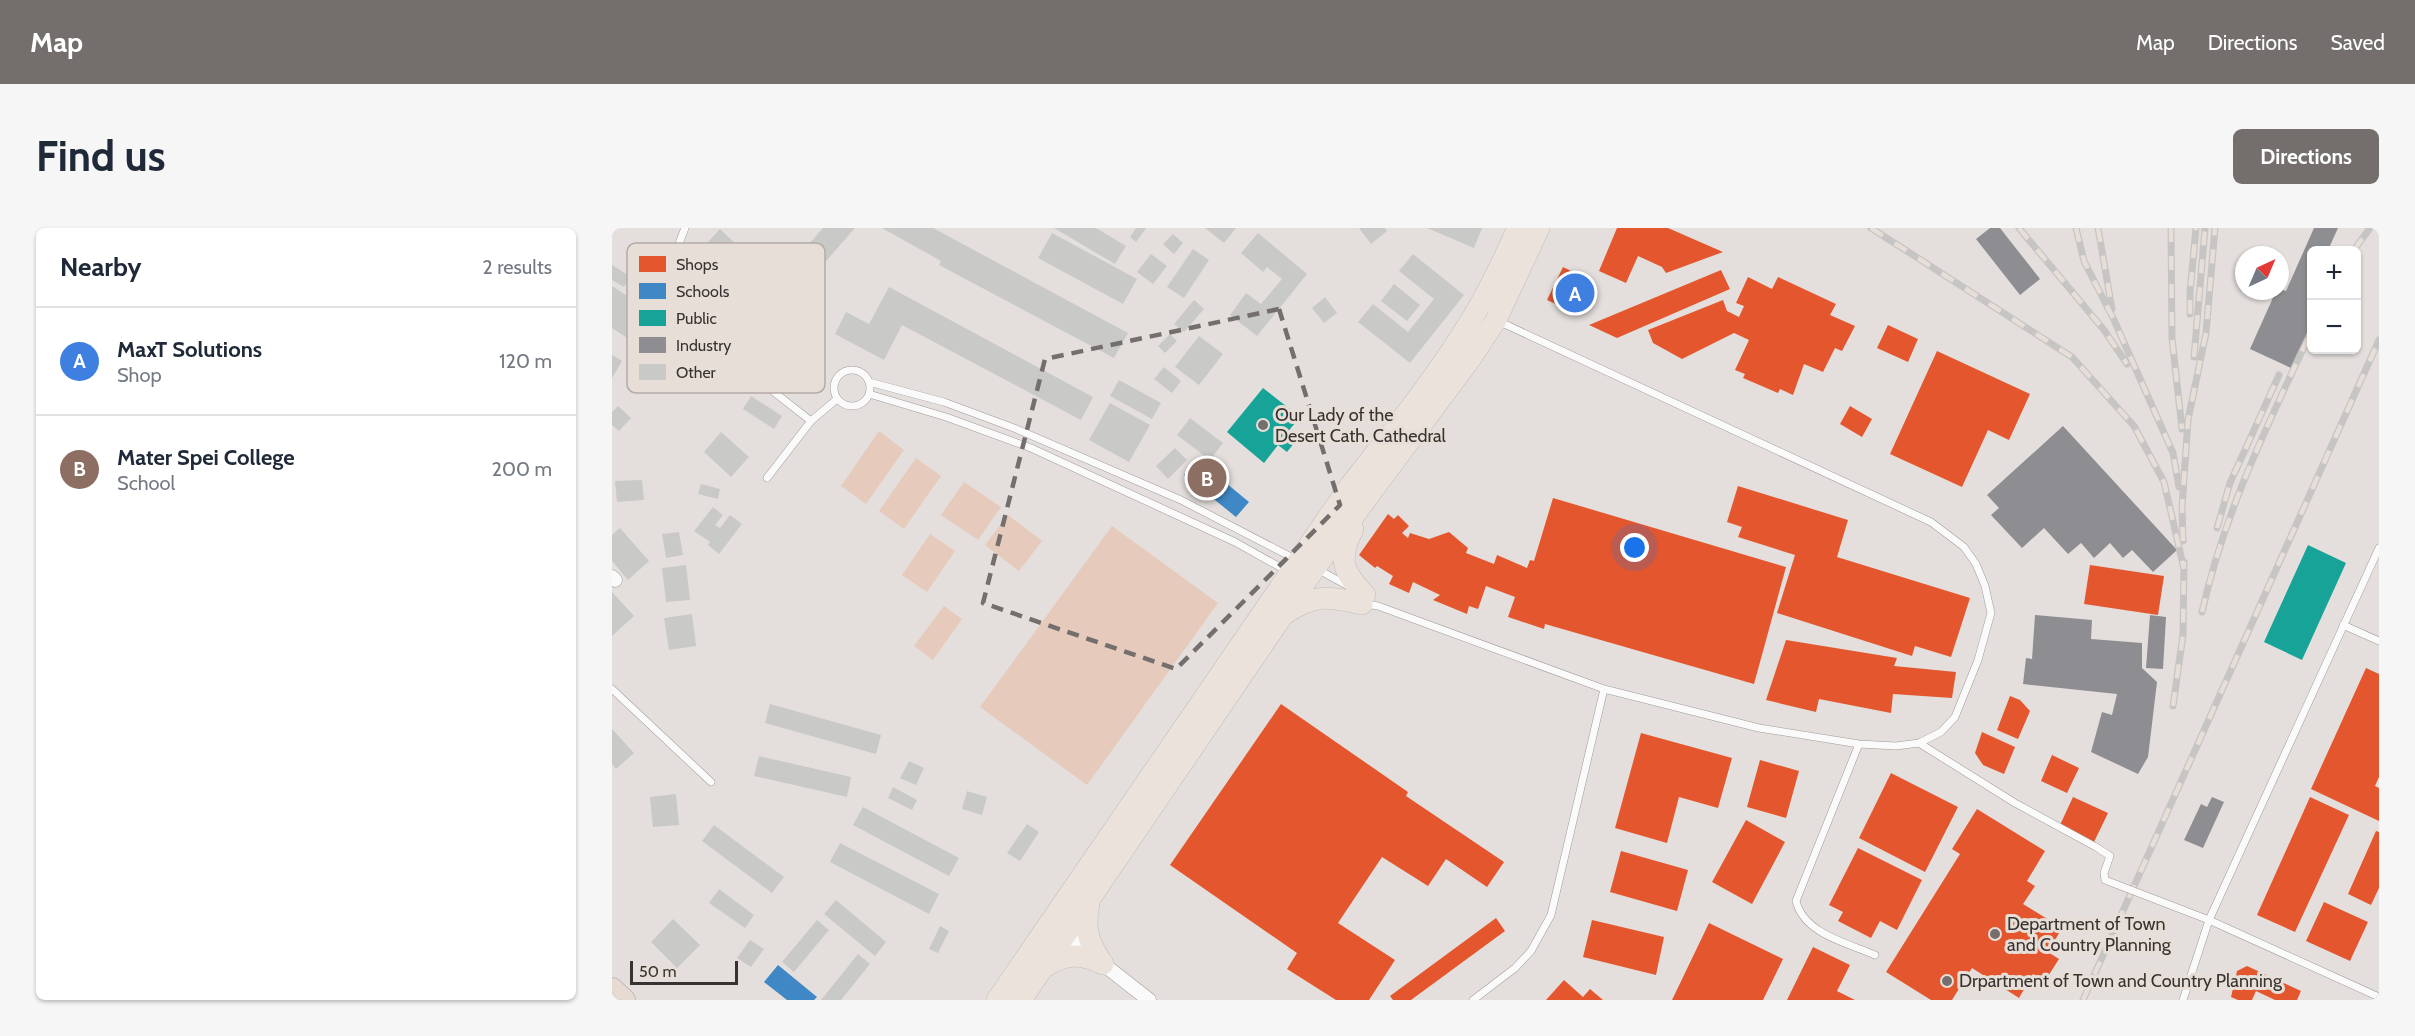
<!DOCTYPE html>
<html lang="en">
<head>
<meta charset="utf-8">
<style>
	:root { --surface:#fff; --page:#f6f6f7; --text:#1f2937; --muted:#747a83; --line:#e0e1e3; --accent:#746f6d }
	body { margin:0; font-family:Cabin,sans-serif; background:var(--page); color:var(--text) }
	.controls { position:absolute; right:18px; top:18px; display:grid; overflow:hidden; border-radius:9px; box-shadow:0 2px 4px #0004 }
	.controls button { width:54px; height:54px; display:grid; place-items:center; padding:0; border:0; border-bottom:2px solid var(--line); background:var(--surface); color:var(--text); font:30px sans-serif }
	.compass { position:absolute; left:1623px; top:18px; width:54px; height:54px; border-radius:50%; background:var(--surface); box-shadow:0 2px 4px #0004; rotate:44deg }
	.scale { position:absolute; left:18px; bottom:15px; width:108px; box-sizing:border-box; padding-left:6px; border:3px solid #373331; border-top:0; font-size:16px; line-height:21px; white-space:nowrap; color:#373331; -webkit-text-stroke:4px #e8ded8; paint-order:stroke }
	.you { position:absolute; left:1023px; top:320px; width:21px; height:21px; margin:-15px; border:4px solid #fff; border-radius:50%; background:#1a73e8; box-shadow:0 0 0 9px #1a73e833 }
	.badge { display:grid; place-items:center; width:39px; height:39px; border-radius:50%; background:var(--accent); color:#fff; font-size:20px; font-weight:700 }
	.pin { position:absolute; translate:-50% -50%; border:3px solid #fff; box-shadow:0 2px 6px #0006 }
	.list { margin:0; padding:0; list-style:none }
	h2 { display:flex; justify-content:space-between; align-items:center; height:78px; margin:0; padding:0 24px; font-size:26px }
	h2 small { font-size:20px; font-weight:400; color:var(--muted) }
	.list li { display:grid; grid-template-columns:39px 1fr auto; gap:18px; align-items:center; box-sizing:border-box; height:108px; padding:0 24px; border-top:2px solid var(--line) }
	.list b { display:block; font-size:22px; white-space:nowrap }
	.list p { margin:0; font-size:20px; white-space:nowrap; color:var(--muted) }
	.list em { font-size:20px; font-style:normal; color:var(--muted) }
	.map { position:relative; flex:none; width:1767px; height:772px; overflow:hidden; border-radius:9px }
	header { display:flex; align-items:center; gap:36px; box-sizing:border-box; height:84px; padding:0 30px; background:var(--accent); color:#fff }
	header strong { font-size:28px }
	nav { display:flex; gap:33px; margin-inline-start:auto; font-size:21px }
	.intro { display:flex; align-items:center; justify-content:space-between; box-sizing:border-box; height:144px; padding:0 36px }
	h1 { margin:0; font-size:42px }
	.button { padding:15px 27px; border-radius:9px; background:var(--accent); color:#fff; font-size:21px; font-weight:700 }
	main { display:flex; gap:36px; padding:0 36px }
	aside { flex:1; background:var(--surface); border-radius:9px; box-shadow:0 2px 4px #0004 }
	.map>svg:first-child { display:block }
</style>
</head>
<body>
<header>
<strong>Map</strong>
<nav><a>Map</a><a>Directions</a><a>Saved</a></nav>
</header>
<div class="intro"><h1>Find us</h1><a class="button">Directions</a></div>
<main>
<aside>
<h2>Nearby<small>2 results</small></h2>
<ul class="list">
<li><span class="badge" style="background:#3f7fe0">A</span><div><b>MaxT Solutions</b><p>Shop</p></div><em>120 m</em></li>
<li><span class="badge" style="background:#8d6e63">B</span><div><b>Mater Spei College</b><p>School</p></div><em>200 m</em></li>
</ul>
</aside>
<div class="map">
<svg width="1767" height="772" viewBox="0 0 1767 772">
	<rect width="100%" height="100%" fill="#e4dfdc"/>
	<path fill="#e6cabb" d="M267,203L292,222L254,276L229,258Z
		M304,230L329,248L292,301L267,283Z
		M352,254L389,279L366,312L329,287Z
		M396,287L430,313L407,343L373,317Z
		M500,298L606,375L475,557L368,479Z
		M318,306L343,323L315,364L290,347Z
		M332,378L350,391L321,432L302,418Z"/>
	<path fill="#e4572e" d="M1005,0H1056L1111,24L1054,45L1050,39L1026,28L1014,55L987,43Z
		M951,39L977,52L961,84L935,72Z
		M1109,42L1118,61L1005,110L977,97Z
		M1136,49L1160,61L1166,49L1224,76L1218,87L1243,98L1230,123L1223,120L1211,144L1192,136L1181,167L1168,161L1166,165L1131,150L1133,146L1123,142L1137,112L1122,105L1070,131L1041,115L1036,102L1111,72L1115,83L1127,89L1132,78L1124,75Z
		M1276,97L1306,111L1296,134L1265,120Z
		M1325,123L1418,166L1397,212L1376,202L1350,259L1278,226Z
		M1238,178L1260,191L1250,209L1228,196Z
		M1126,258L1236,292L1225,329L1358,370L1339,429L1303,418L1300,428L1165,385L1183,327L1126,309L1130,299L1115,294Z
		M941,270L1174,339L1142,456L933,396L932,401L896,389L903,369L874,358L866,381L857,378L855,386L821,372L828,367L801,354L797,365L777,356L781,348L765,338L763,340L747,327L776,286L782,291L786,287L797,298L790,305L796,310L798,305L817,311L837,304L856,320L854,325L882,336L885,327L915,340L918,332L922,333Z
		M1478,337L1552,348L1546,387L1472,376Z
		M1174,412L1285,430L1282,438L1344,444L1340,470L1281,466L1279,485L1207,471L1204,484L1154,472Z
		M1754,440L1767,446V549L1763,558L1767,560V593L1699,561Z
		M1398,468L1408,472L1418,483L1406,511L1385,502Z
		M669,476L796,564L794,568L892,634L875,659L834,631L816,658L770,629L726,695L783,732L757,772H724L675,741L685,725L558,637Z
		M1370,504L1403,519L1392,546L1371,537L1363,525Z
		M1029,505L1120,530L1106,580L1067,569L1055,615L1003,600Z
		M1440,527L1467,540L1455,565L1429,553Z
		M1148,532L1187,543L1174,590L1135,579Z
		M1279,545L1346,579L1313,644L1247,610Z
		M1461,569L1496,585L1482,614L1448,597Z
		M1698,569L1737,587L1683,704L1645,687Z
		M1365,581L1433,623L1415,653L1423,658L1411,676L1450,700L1436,724L1447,731L1433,753L1421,746L1407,770L1360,740L1340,772H1319L1274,744L1348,626L1340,621Z
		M1134,592L1173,614L1140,676L1100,654Z
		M1764,603L1767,604V660L1759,677L1736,666Z
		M1246,620L1310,652L1285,702L1268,693L1259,710L1226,693L1231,684L1217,677Z
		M1009,623L1076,642L1065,683L998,664Z
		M1712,674L1756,694L1738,733L1694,713Z
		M884,690L893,703L799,772H781L778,768Z
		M980,692L1052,709L1044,747L971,729Z
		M1097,695L1171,731L1151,772H1060Z
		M1201,719L1238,737L1225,763L1243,772H1175Z
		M1635,738L1689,763L1685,772H1663L1644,763L1640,772H1626L1619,769L1625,743Z
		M952,752L971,769L978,761L991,772H934Z"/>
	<path fill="#3f88c5" d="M585,231L637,274L624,289L572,247Z
		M166,737L205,769L202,772H175L152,754Z"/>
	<path fill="#17a398" d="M651,160L688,189L674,206L683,214L675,224L666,217L652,235L615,204Z
		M1696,317L1734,335L1690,432L1652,414Z"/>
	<path fill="#8d8d92" d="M1378,0H1388L1428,51L1408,67L1364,11Z
		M1702,0H1726L1716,22H1700V59L1695,69L1700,72V95L1679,140L1638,121L1664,63H1668V61L1674,63Z
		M1451,198L1565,322L1541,344L1520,322L1511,330L1498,315L1482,330L1469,315L1456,326L1432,300L1410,320L1379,287L1387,280L1375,267Z
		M1423,387L1480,392L1479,411L1530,415V440L1545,454L1536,529L1526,546L1479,524L1490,484L1500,487L1505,466L1411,456L1414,430L1420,431Z
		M1538,387L1554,389L1551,441L1534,440Z
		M1600,569L1612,574L1591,620L1572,612L1589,576L1595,579Z"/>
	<path fill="#c9c9c7" d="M211,0H243L194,56L176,40Z
		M270,0H321L516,105L502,130L327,37L329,33Z
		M442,0H484L514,18L503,36Z
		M524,0H534L524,14L518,9Z
		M593,0H624L612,15Z
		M747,0H773L775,3L759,16Z
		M815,0H870L862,20Z
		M108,1L131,23L119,37L95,15Z
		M440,5L525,51L511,76L426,30Z
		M646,5L695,46L645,108L618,87L634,65L649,76L670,51L655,39L651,44L629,25Z
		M561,6L571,15L562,26L551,16Z
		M581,21L597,32L572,70L555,59Z
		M539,26L555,38L541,56L525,44Z
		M801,26L852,67L798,135L746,94L761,76L796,104L822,71L787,43Z
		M0,37L19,49L12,59L0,52Z
		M782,56L808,77L795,93L769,73Z
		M0,58L48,89L29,119L0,100Z
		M277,59L481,169L469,192L290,97L272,132L223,106L234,84L257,96Z
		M713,69L725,85L712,95L700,80Z
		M582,72L592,81L572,104L562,96Z
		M558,106L565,113L553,125L546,118Z
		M587,108L611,126L587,157L563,139Z
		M0,127L10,133L0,150Z
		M552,139L569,153L560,165L542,151Z
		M507,152L549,175L540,191L498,168Z
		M139,168L170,188L162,201L131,181Z
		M498,175L538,197L517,234L477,212Z
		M6,178L19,190L7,203L0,197V184Z
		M578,190L611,215L598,232L565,207Z
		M109,204L137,229L119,249L92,224Z
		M563,220L575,232L556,251L544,238Z
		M30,252L32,272L5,274L3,253Z
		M89,256L108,261L106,271L86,266Z
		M101,279L111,287L103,297L108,300L118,287L130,296L107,326L96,317L98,314L82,303Z
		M8,300L37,333L16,352L0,333V307Z
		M67,304L71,327L54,330L50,306Z
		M74,337L78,372L54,374L50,340Z
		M0,364L22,388L0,408Z
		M80,386L84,418L57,422L52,390Z
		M158,476L269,507L264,526L153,495Z
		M0,501L22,525L4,541L0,536Z
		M147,528L239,549L235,569L142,548Z
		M297,533L312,540L304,557L288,550Z
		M281,559L305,572L300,582L276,570Z
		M355,563L375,569L370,587L350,581Z
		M64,566L67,597L41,599L38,569Z
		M251,579L347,630L337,648L241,597Z
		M415,596L427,604L408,633L395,625Z
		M102,597L172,649L160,665L90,613Z
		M228,615L327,666L317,686L218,634Z
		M107,661L142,687L133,700L97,675Z
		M224,672L274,714L263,728L212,686Z
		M61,691L88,717L65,740L39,714Z
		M205,692L217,702L182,744L170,734Z
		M328,698L337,703L326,725L317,721Z
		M138,712L152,721L139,739L125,730Z
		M246,726L258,736L229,772H209Z"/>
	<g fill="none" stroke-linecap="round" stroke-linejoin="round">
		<defs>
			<path id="service" d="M73,0C60,30 53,65 72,94L199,193
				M222 160a18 18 0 1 1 36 0a18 18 0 1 1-36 0Z
				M257,154L332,174L402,200L569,272L683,331
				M257,166L334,189L419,220L623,314L675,343
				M155,250L199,193L225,171
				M707,342L736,358
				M754,376L766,378L992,461L1147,500L1247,516L1284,518L1307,515L1329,504L1343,489L1366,432L1379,385L1373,358L1364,336L1352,319L1319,294L886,93
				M1731,397L1767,413
				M0,461L99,554
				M1307,515L1403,575L1484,619
				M1247,516L1184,673C1192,706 1236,715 1263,727
				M1545,672L1597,692L1767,769
				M861,772L903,740L919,723L939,687L992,461
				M1571,772L1597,692L1767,320"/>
			<path id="minor" d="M0,349L3,352
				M449,703L537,772"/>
			<path id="primary" d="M741,301C726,331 730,343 753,367
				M674,385C704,365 717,369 750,376
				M477,676C472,702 476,714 491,736
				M431,740C451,726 469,724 491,736
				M385,772L737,259C782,202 828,145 865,82C881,55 893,28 906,0
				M409,772L703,340L859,130L884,92L927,0"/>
			<path id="trunk" d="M0,761L12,772"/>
		</defs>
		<use href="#service" stroke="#9f9b98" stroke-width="8"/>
		<use href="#minor" stroke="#9f9b98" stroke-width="15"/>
		<use href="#primary" stroke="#bebcba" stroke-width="22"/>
		<use href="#trunk" stroke="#bebcba" stroke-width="24"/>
		<use href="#service" stroke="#fbfafa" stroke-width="7"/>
		<use href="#minor" stroke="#fbfafa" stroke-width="14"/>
		<use href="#primary" stroke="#ebe2db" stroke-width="21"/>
		<use href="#trunk" stroke="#e6dad2" stroke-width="22"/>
		<defs>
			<path id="rail" d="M1259,0L1460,129L1522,198L1552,254L1572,341
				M1407,0L1492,102L1515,136
				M1464,0L1472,33L1502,92L1561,225L1567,259
				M1486,0L1500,81
				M1559,0L1560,110L1570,201
				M1742,22L1758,0
				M1578,86V64L1584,0
				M1582,129L1593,0
				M1605,300L1618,255L1667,147
				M1571,313L1570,280L1576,192L1594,105L1603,0
				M1590,384C1613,282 1656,196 1700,102
				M1561,478L1571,407L1572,334
				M1471,772L1767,112"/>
		</defs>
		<use href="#rail" stroke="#c6c5c3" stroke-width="7"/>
		<use href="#rail" stroke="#e8ded8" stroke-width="4.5" stroke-dasharray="14" stroke-linecap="butt"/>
		<defs>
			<path id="service-bridge" d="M1484,619L1498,628L1492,645L1493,652L1545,672"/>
		</defs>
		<use href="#service-bridge" stroke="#9f9b98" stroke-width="8" stroke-linecap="butt"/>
		<use href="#service-bridge" stroke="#fbfafa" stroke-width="7"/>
	</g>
	<path fill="none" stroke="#746f6d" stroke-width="4.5" stroke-dasharray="12 8" stroke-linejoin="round" d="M667,81L728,277L564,441L371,375L433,131Z"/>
	<g fill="#746f6d" stroke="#e8ded8" stroke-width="2">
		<circle cx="651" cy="197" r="6"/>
		<circle cx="1383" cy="706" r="6"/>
		<circle cx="1335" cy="753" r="6"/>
	</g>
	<g text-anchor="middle" stroke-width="6" stroke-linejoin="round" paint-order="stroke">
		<g font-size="18" fill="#373331" stroke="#e8ded8" text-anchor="start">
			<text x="663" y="193">Our Lady of the<tspan x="663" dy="21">Desert Cath. Cathedral</tspan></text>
			<text x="1395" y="702">Department of Town<tspan x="1395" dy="21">and Country Planning</tspan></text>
			<text x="1347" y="759">Drpartment of Town and Country Planning</text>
		</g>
	</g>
	<rect x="15" y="15" width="198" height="150" rx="9" fill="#e8ded8" stroke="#b3aba6" stroke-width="1.5"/>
	<rect x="27" y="28" width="27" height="16" fill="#e4572e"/>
	<rect x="27" y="55" width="27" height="16" fill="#3f88c5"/>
	<rect x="27" y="82" width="27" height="16" fill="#17a398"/>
	<rect x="27" y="109" width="27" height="16" fill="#8d8d92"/>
	<rect x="27" y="136" width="27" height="16" fill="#c9c9c7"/>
	<g font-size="16" fill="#373331">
		<text x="64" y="42">Shops</text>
		<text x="64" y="69">Schools</text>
		<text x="64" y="96">Public</text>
		<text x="64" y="123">Industry</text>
		<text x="64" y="150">Other</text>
	</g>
</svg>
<div class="controls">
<button>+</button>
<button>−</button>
</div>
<svg class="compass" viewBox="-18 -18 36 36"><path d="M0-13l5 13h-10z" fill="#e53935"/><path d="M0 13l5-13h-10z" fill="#747a83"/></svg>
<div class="scale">50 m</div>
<div class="you"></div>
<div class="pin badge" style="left:963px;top:65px;background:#3f7fe0">A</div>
<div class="pin badge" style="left:595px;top:250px;background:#8d6e63">B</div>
</div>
</main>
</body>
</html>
